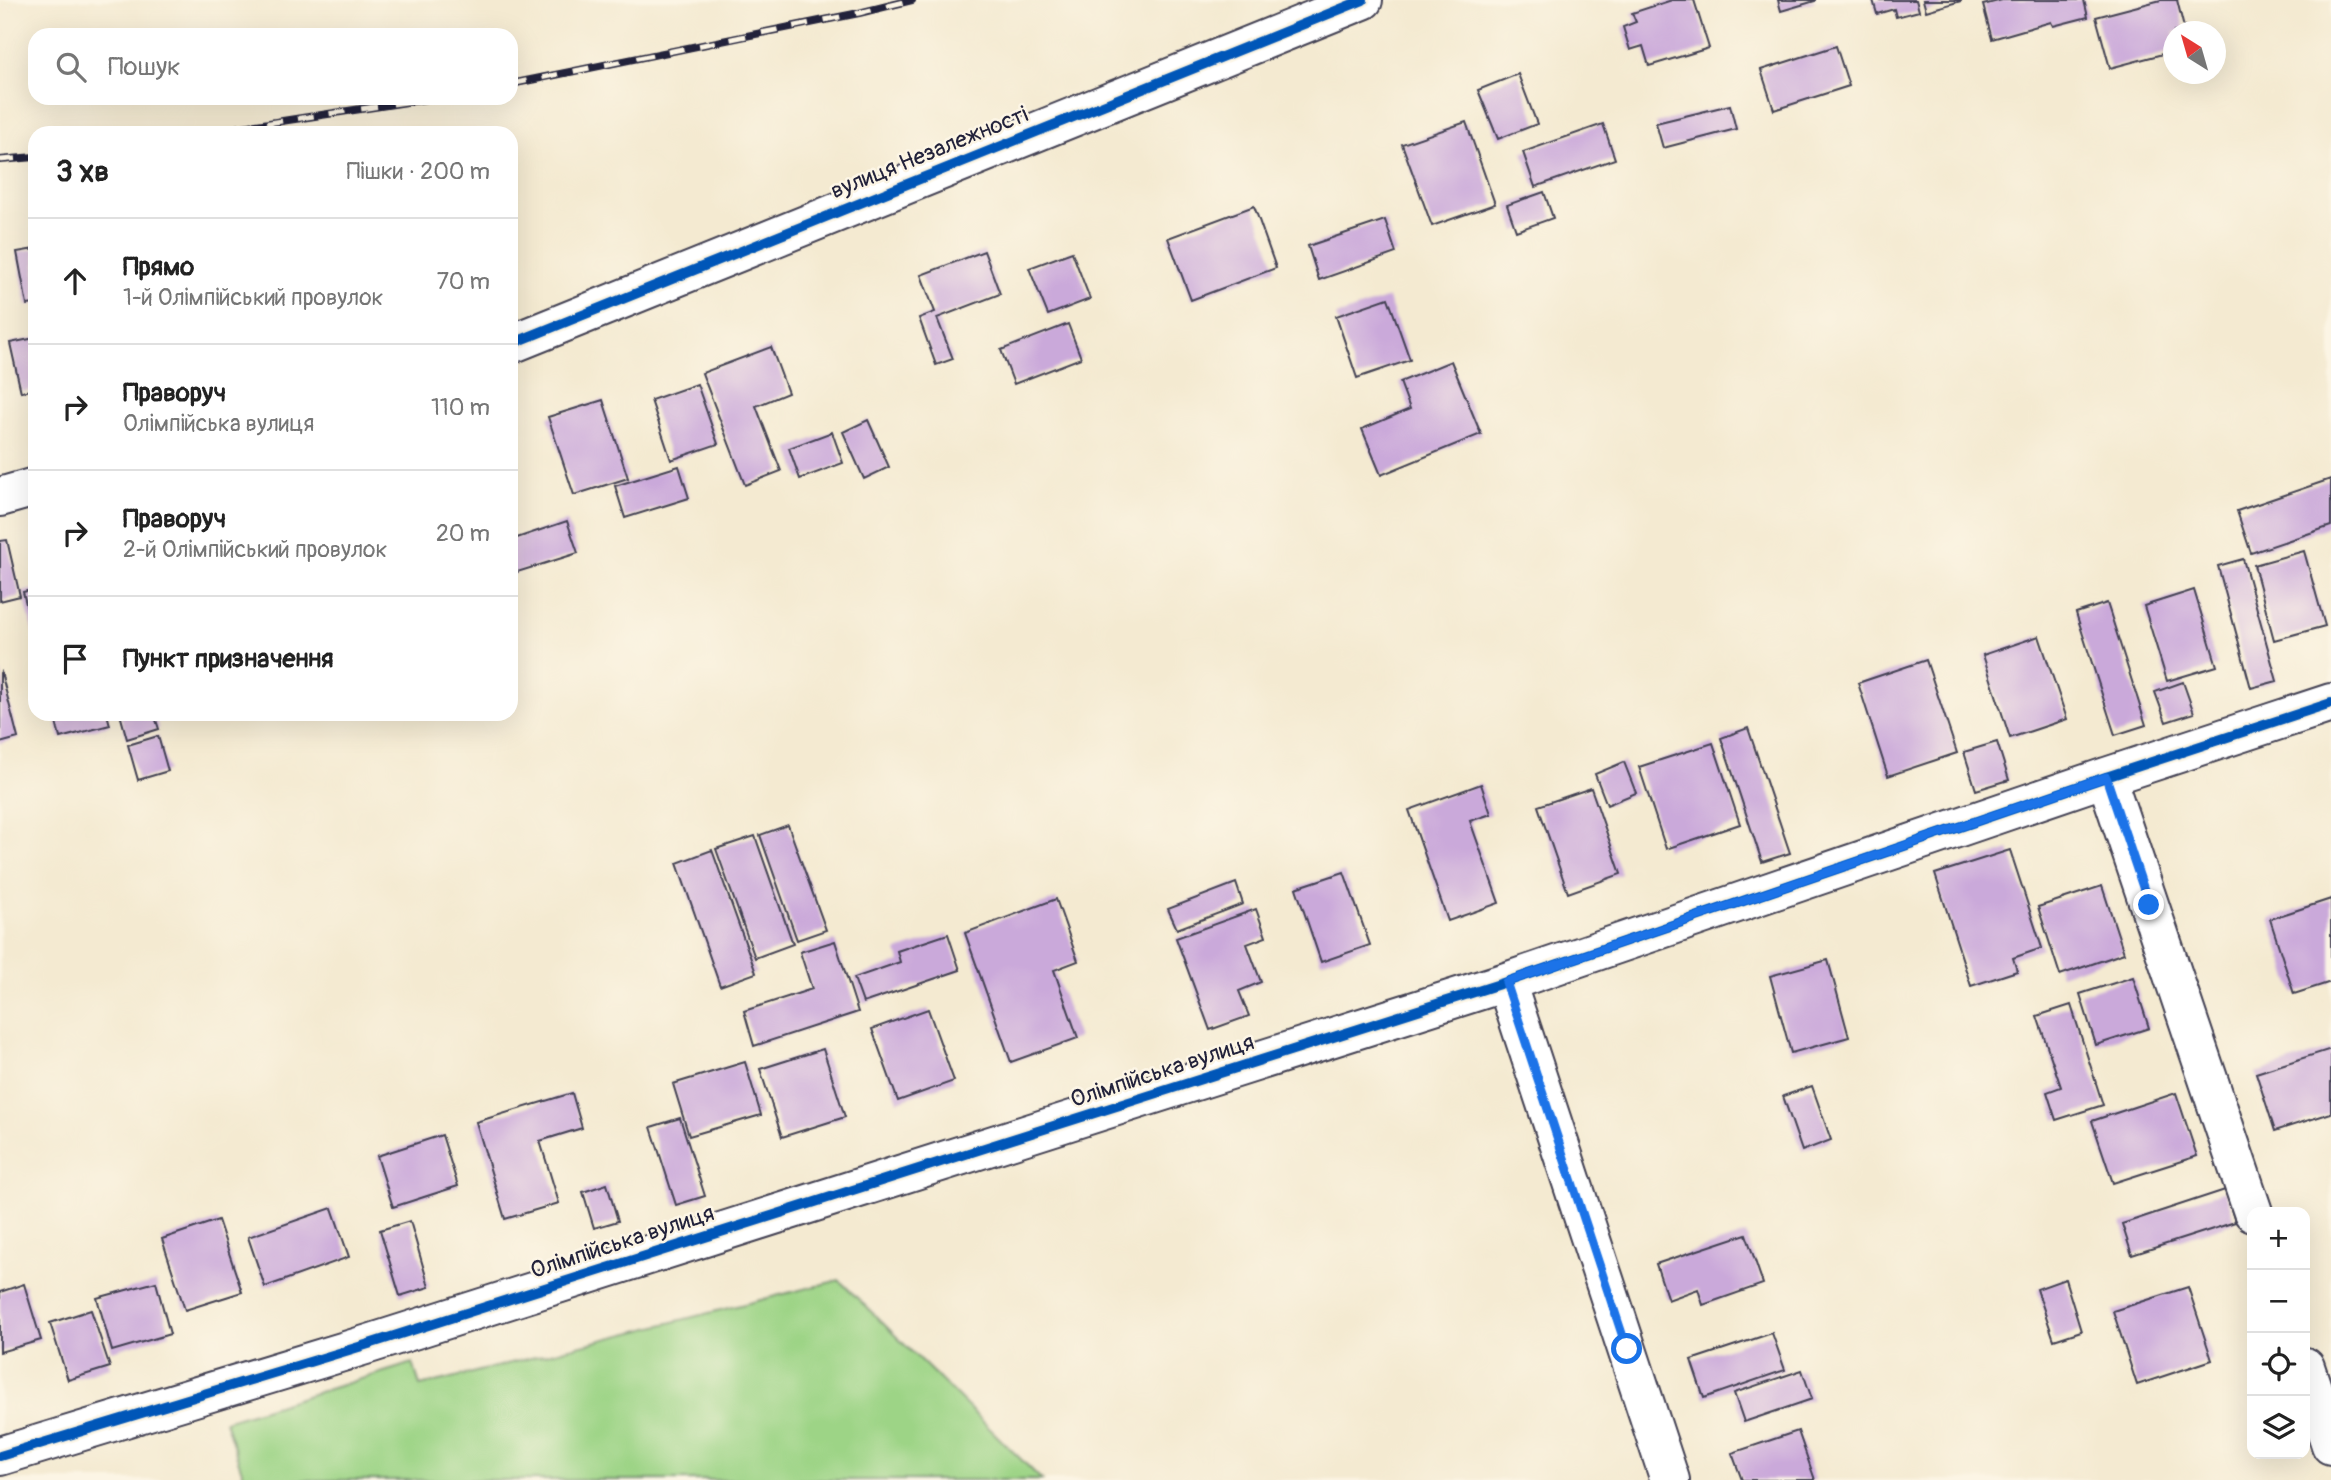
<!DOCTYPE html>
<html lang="uk">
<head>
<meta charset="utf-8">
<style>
	:root { --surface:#fff; --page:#f2f2f2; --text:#222; --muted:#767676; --line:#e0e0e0 }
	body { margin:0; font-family:Pangolin,sans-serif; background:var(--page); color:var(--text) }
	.controls { position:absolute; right:21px; bottom:21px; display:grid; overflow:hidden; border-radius:14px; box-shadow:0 7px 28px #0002 }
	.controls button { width:63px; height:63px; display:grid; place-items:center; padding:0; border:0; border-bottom:2px solid var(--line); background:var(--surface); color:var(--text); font:35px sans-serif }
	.compass { position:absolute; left:2163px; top:21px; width:63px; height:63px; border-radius:50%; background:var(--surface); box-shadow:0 7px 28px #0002; rotate:323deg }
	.stop { position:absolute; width:21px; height:21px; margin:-16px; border:5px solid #1a73e8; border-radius:50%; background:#fff }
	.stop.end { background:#1a73e8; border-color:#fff; box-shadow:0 2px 7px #0008 }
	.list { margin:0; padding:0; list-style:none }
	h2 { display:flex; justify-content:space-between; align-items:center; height:91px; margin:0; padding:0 28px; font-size:30px }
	h2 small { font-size:23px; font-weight:400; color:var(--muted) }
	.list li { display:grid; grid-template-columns:46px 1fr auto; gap:21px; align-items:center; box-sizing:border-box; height:126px; padding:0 28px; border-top:2px solid var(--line) }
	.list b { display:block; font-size:26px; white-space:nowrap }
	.list p { margin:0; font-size:23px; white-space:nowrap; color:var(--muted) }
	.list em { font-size:23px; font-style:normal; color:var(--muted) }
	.icon { flex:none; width:38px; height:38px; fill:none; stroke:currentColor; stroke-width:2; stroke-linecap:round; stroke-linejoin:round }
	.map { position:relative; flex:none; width:2331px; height:1480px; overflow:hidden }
	.search { position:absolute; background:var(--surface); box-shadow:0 7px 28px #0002; left:28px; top:28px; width:490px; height:77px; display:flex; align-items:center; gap:18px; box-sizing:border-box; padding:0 24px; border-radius:21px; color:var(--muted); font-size:26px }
	.panel { position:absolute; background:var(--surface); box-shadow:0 7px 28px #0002; left:28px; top:126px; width:490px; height:595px; border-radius:21px }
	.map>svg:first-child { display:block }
</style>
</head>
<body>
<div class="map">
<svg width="2331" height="1480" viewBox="0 0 2331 1480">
	<rect width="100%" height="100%" fill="#fcf5e5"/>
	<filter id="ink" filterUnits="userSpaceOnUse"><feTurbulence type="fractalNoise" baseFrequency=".0143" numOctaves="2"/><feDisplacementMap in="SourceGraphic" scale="14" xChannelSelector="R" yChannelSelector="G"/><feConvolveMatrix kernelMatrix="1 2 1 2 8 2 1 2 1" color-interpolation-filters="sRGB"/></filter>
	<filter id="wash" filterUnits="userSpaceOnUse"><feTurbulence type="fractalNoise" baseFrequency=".00686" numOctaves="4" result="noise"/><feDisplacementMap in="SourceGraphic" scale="28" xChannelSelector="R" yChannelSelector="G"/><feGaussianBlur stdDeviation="1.57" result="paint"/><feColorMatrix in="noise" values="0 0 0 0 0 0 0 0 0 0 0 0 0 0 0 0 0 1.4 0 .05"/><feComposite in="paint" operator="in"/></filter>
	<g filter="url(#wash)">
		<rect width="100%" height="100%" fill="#f4ead1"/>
		<path fill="#9dd486" stroke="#607b60" stroke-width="2" d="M839,1280L1042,1480H245L225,1421L413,1363L420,1386Z"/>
		<g id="blocks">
			<path fill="#caa9da" d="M1672,0H1694L1709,48L1649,66L1643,46L1630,50L1623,27L1636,22L1632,13Z
				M1778,0H1815V1L1781,11Z
				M1873,0H1916L1919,11L1896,17L1894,9L1877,14Z
				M1923,0H1961V1L1926,11Z
				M2002,0H2084L2088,17L2053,26L2051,22L1992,39L1983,5Z
				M2161,0H2177L2185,32H2174V51L2110,68L2096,17Z
				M1836,46L1849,86L1774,110L1761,70Z
				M1518,74L1537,124L1498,139L1478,90Z
				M1730,105L1736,129L1663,148L1656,123Z
				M1466,122L1495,204L1432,226L1402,144Z
				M1603,124L1615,159L1535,187L1523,152Z
				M1544,192L1553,218L1516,231L1507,205Z
				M1254,206L1276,268L1191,300L1168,238Z
				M1385,220L1396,253L1319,280L1308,246Z
				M35,249V304L27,305L17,252Z
				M984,251L1000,294L937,318L953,359L936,365L919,318L935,312L921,275Z
				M1072,252L1090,299L1048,315L1029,268Z
				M1388,298L1410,360L1357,378L1336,316Z
				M1068,324L1081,358L1014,384L1001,350Z
				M35,338V389L21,392L10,343Z
				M771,347L788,393L756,406L781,471L745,485L702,373Z
				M1451,361L1481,434L1381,475L1362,429L1410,409L1400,382Z
				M697,384L718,444L671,460L651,400Z
				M603,400L628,478L574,495L548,417Z
				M868,420L889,467L864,479L843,432Z
				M832,432L843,463L800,479L789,448Z
				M679,466L689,498L625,518L615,486Z
				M2331,479V526L2251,553L2237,511Z
				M567,521L578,553L511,574V540Z
				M7,540L20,596L0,601V541Z
				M2304,551L2325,626L2274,640L2254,565Z
				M2243,559L2277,681L2251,688L2218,566Z
				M35,589V636H34L23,592Z
				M2194,590L2217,666L2167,681L2144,606Z
				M2107,603L2146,725L2115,735L2076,613Z
				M2039,636L2067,719L2010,738L1983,655Z
				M1926,660L1957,753L1888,776L1858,683Z
				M1,672L18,738L0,743V673Z
				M2183,682L2194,713L2166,722L2155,692Z
				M54,714H107L110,725L60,738Z
				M120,714H154L159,729L127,739Z
				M1748,728L1790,853L1762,862L1721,738Z
				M158,736L168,771L138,780L128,745Z
				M1997,742L2009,780L1976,790L1964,752Z
				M1713,743L1740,824L1666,849L1639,767Z
				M1624,762L1636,793L1607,805L1595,774Z
				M1481,784L1491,814L1470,821L1499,903L1448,921L1409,810Z
				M1591,788L1621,874L1568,893L1538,806Z
				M788,825L826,930L797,940L760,835Z
				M755,836L793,944L755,958L716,849Z
				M712,850L756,973L720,986L677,863Z
				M2010,850L2042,948L2013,958L2017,971L1971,986L1935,874Z
				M1344,872L1370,945L1321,962L1296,888Z
				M1236,883L1243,904L1177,929L1168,909Z
				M2102,886L2124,953L2060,975L2038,907Z
				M1056,899L1078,961L1054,970L1078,1038L1011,1062L965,933Z
				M2331,899V982L2294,994L2270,919Z
				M1256,909L1266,937L1247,944L1261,982L1239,991L1249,1016L1210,1030L1176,938Z
				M948,934L960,970L863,1003L854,978L900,962L897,951Z
				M835,941L858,1012L754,1046L744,1011L812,989L800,952Z
				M1828,960L1849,1037L1791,1053L1770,976Z
				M2133,977L2149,1028L2096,1045L2080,994Z
				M2071,1005L2103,1105L2056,1120L2047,1092L2061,1087L2037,1016Z
				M928,1009L954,1081L898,1101L872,1029Z
				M823,1049L845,1117L782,1137L760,1069Z
				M2331,1049V1113L2275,1131L2256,1073Z
				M745,1062L761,1115L689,1136L673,1084Z
				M1812,1086L1831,1140L1802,1151L1783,1096Z
				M572,1093L582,1128L540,1141L559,1203L505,1219L476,1122Z
				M2176,1093L2197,1156L2113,1183L2092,1121Z
				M680,1118L705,1196L676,1205L651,1127Z
				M442,1135L458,1186L393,1207L377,1156Z
				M607,1184L618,1221L594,1228L583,1192Z
				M2225,1190L2235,1222L2132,1255L2122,1224Z
				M332,1208L349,1257L265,1287L248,1237Z
				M218,1220L242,1292L185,1310L162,1239Z
				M410,1221L429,1287L400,1296L380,1230Z
				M1746,1234L1763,1284L1703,1305L1698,1289L1668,1300L1656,1264Z
				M2065,1279L2081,1331L2054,1340L2037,1289Z
				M156,1282L170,1334L112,1351L97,1298Z
				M24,1284L41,1340L0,1352V1292Z
				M2188,1287L2212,1360L2137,1385L2113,1311Z
				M91,1310L110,1367L68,1380L50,1323Z
				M1772,1333L1785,1370L1704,1398L1691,1360Z
				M1802,1370L1812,1399L1744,1422L1734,1393Z
				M1798,1431L1815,1480H1742L1732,1453Z"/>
		</g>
	</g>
	<g filter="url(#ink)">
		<use href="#blocks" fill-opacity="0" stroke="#424052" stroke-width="2"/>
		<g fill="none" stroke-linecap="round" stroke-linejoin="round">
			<defs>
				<path id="minor" d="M2106,777L2253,1212
					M1506,982L1670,1480
					M2305,1367L2331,1445
					M0,1456L372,1343L1506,982L2106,777L2331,703"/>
				<path id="tertiary" d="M511,344L1363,0
					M0,497L35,487"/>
			</defs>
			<use href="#minor" stroke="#424052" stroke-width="42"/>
			<use href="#tertiary" stroke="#424052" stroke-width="42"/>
			<use href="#minor" stroke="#fff" stroke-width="38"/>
			<use href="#tertiary" stroke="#fff" stroke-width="38"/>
			<defs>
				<path id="rail" d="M511,84L859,13L912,0
					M203,133L433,98
					M0,160L35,157"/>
			</defs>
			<use href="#rail" stroke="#22223b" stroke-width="8"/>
			<use href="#rail" stroke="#fcf5e5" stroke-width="5" stroke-dasharray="16" stroke-linecap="butt"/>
			<defs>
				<path id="cycleway" d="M511,344L1363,0
					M0,1456L372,1343L1506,982L2106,777L2331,703"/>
			</defs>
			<use href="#cycleway" stroke="#fcf5e5" stroke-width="15"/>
			<use href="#cycleway" stroke="#0057b8" stroke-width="10"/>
		</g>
	</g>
	<g fill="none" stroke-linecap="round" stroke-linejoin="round" filter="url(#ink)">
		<path stroke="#1a73e8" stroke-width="9" d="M1627,1349L1506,982L2106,777L2149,905"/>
	</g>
	<g text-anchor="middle" stroke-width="5" stroke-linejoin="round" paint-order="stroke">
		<g font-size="23" fill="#22223b" stroke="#fcf5e5">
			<text transform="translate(929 152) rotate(-22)" y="8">вулиця Незалежності</text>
			<text transform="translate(1162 1070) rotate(-18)" y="8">Олімпійська вулиця</text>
			<text transform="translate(622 1241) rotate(-18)" y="8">Олімпійська вулиця</text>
		</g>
	</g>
</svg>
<div class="controls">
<button>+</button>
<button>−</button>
<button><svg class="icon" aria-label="locate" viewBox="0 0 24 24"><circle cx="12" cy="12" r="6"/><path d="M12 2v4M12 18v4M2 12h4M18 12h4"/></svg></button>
<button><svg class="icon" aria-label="layers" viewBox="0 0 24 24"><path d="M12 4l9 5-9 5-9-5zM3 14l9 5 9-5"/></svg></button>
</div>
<svg class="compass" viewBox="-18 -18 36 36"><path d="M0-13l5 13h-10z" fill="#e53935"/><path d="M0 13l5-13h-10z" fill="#767676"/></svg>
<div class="stop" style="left:1627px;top:1349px"></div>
<div class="stop end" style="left:2149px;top:905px"></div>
<div class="search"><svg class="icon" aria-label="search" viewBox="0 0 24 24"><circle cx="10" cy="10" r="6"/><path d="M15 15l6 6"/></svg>Пошук</div>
<section class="panel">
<h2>3 хв<small>Пішки · 200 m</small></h2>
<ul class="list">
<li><svg class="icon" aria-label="ahead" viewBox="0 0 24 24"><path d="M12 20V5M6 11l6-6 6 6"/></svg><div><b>Прямо</b><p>1-й Олімпійський провулок</p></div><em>70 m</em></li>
<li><svg class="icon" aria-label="right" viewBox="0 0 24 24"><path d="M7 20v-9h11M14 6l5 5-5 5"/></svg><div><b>Праворуч</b><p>Олімпійська вулиця</p></div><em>110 m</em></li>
<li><svg class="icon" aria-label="right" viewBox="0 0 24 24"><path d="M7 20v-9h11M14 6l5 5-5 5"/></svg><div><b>Праворуч</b><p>2-й Олімпійський провулок</p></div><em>20 m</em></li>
<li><svg class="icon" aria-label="arrive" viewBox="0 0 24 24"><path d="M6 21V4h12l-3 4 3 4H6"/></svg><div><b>Пункт призначення</b></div></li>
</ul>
</section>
</div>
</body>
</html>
